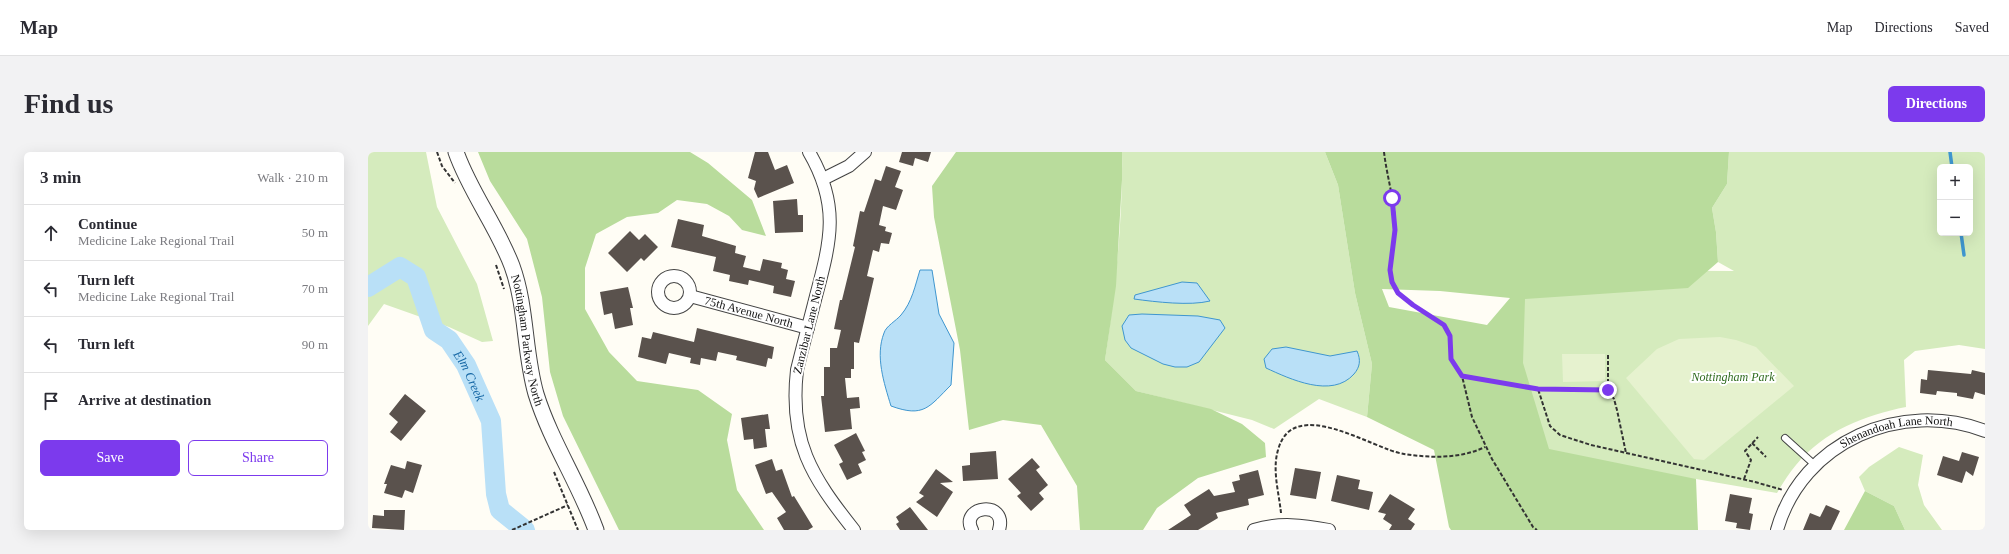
<!DOCTYPE html>
<html lang="en">
<head>
<meta charset="utf-8">
<style>
	:root { --surface:#fff; --page:#f2f2f3; --text:#2b2b33; --muted:#7c7c81; --line:#e1e1e2; --accent:#7c3aed }
	body { margin:0; font-family:Georgia,serif; background:var(--page); color:var(--text) }
	.controls { position:absolute; right:12px; top:12px; display:grid; overflow:hidden; border-radius:6px; box-shadow:0 4px 16px #0002 }
	.controls button { width:36px; height:36px; display:grid; place-items:center; padding:0; border:0; border-bottom:1px solid var(--line); background:var(--surface); color:var(--text); font:20px sans-serif }
	.stop { position:absolute; width:12px; height:12px; margin:-9px; border:3px solid #7c3aed; border-radius:50%; background:#fff }
	.stop.end { background:#7c3aed; border-color:#fff; box-shadow:0 1px 4px #0008 }
	.list { margin:0; padding:0; list-style:none }
	h2 { display:flex; justify-content:space-between; align-items:center; height:52px; margin:0; padding:0 16px; font-size:17px }
	h2 small { font-size:13px; font-weight:400; color:var(--muted) }
	.list li { display:grid; grid-template-columns:26px 1fr auto; gap:12px; align-items:center; box-sizing:border-box; height:56px; padding:0 16px; border-top:1px solid var(--line) }
	.list b { display:block; font-size:15px; white-space:nowrap }
	.list p { margin:0; font-size:13px; white-space:nowrap; color:var(--muted) }
	.list em { font-size:13px; font-style:normal; color:var(--muted) }
	.actions { display:flex; gap:8px; padding:12px 16px }
	.actions a { flex:1; padding:9px 0; border:1px solid var(--accent); border-radius:6px; text-align:center; font-size:14px; color:var(--accent) }
	.actions .main { background:var(--accent); color:#fff }
	.icon { flex:none; width:22px; height:22px; fill:none; stroke:currentColor; stroke-width:2; stroke-linecap:round; stroke-linejoin:round }
	.map { position:relative; flex:none; width:1617px; height:378px; overflow:hidden; border-radius:6px }
	header { display:flex; align-items:center; gap:24px; box-sizing:border-box; height:56px; padding:0 20px; background:var(--surface); border-bottom:1px solid var(--line) }
	header strong { font-size:19px }
	nav { display:flex; gap:22px; margin-inline-start:auto; font-size:14px }
	.intro { display:flex; align-items:center; justify-content:space-between; box-sizing:border-box; height:96px; padding:0 24px }
	h1 { margin:0; font-size:28px }
	.button { padding:10px 18px; border-radius:6px; background:var(--accent); color:#fff; font-size:14px; font-weight:700 }
	main { display:flex; gap:24px; padding:0 24px }
	aside { flex:1; background:var(--surface); border-radius:6px; box-shadow:0 4px 16px #0002 }
	.map>svg:first-child { display:block }
</style>
</head>
<body>
<header>
<strong>Map</strong>
<nav><a>Map</a><a>Directions</a><a>Saved</a></nav>
</header>
<div class="intro"><h1>Find us</h1><a class="button">Directions</a></div>
<main>
<aside>
<h2>3 min<small>Walk · 210 m</small></h2>
<ul class="list">
<li><svg class="icon" aria-label="ahead" viewBox="0 0 24 24"><path d="M12 20V5M6 11l6-6 6 6"/></svg><div><b>Continue</b><p>Medicine Lake Regional Trail</p></div><em>50 m</em></li>
<li><svg class="icon" aria-label="left" viewBox="0 0 24 24"><path d="M17 20v-9H6M10 6l-5 5 5 5"/></svg><div><b>Turn left</b><p>Medicine Lake Regional Trail</p></div><em>70 m</em></li>
<li><svg class="icon" aria-label="left" viewBox="0 0 24 24"><path d="M17 20v-9H6M10 6l-5 5 5 5"/></svg><div><b>Turn left</b></div><em>90 m</em></li>
<li><svg class="icon" aria-label="arrive" viewBox="0 0 24 24"><path d="M6 21V4h12l-3 4 3 4H6"/></svg><div><b>Arrive at destination</b></div></li>
</ul>
<div class="actions"><a class="main">Save</a><a>Share</a></div>
</aside>
<div class="map">
<svg width="1617" height="378" viewBox="0 0 1617 378">
	<rect width="100%" height="100%" fill="#fffdf5"/>
	<path fill="#d5ebbd" fill-rule="evenodd" d="M0,0H58L69,55L109,132L125,189L114,190L81,175L16,152L0,174Z
		M754,0H957L970,33L987,141L1004,212L999,265L951,247L906,277L884,268L768,239L737,208C747,139 755,70 754,0Z
		M1361,0H1617V197L1591,193L1547,199L1536,208L1538,255C1497,263 1456,279 1428,313C1421,321 1415,331 1409,341L1328,327L1149,331L1147,118L1366,119L1350,110L1348,80L1344,56L1359,32ZM1572,15H1602V81H1572Z
		M1531,295L1555,303L1550,333L1556,353L1574,378H1537L1526,354L1497,339L1491,325L1501,315Z"/>
	<path fill="#b9dc9c" fill-rule="evenodd" d="M110,0H322L340,11L384,48L398,84L374,78L361,64L339,52L309,48L290,61L259,65L228,82L217,116V157L241,200L269,229L330,238L364,262L359,288L369,338L396,378H251L195,264L182,220L174,145L159,87L122,29Z
		M588,0H754V28L748,134L737,208L768,239L843,257L874,272L897,291L898,305L830,326L789,356L775,378H712L709,334L673,273L635,268L601,278L592,198L566,65L564,34Z
		M957,0H1361L1359,32L1344,56L1348,80L1350,110L1320,136L1157,147L1155,211L1181,297L1328,327L1330,378H1083L1081,375L1066,298L999,265L1004,212L987,141L970,33ZM1014,137L1072,139L1142,146L1119,173L1021,155Z
		M1497,339L1526,354L1537,378H1476Z"/>
	<path fill="#e6f2cf" d="M1352,185L1368,188L1388,195L1426,234L1336,308L1326,307L1258,226L1289,197L1311,187Z
		M1194,202H1237V229L1195,230Z"/>
	<path fill="#b9e0f7" stroke="#3f96cf" d="M552,118H564L571,162L586,191L583,233C561,255 556,266 523,254C516,231 507,204 516,181C518,174 528,169 533,163C544,150 547,134 552,118Z
		M814,130L829,131L842,149C822,154 788,150 766,147L767,143Z
		M774,162L830,164L852,168L857,176L831,210L819,215H807L795,212L763,196L757,188L754,174L761,163Z
		M918,195L962,204L989,199C993,208 992,215 986,222C964,247 922,227 898,216L896,207L904,197Z"/>
	<g fill="none" stroke-linecap="round" stroke-linejoin="round">
		<path stroke="#3f96cf" stroke-width="3.5" d="M1582,0L1584,15
			M1593,81L1596,103"/>
		<path stroke="#b9e0f7" stroke-width="20" id="s1" d="M0,135L32,115L48,125L66,178L81,188L98,213L123,269L128,342L132,358L157,378"/>
	</g>
	<path fill="#5a524d" d="M387,0H400L407,18L419,13L426,31L390,46L386,37L388,29L380,26Z
		M534,0H563L560,10L547,6L545,14L531,10Z
		M518,14L533,19L527,35L535,38L528,58L515,54L511,73L518,75L517,79L524,81L521,92L513,91L511,100L505,98L499,124L506,126L491,191L486,190V217H483V226H477L479,246L491,245L492,256L482,257L484,277L457,280L453,244H456V215H462V196H469L473,178L466,177L472,148H474L487,95L485,94L492,59L496,60L507,27L513,29Z
		M429,47L430,63H435V80L407,81L405,49Z
		M310,67L336,73L334,84L368,94L367,101L378,104L375,115L392,119L395,107L414,111L413,116L420,118L418,127L427,129L423,145L405,141L406,134L381,128L380,133L361,129L362,123L345,119L348,105L303,95Z
		M262,79L271,88L277,82L290,95L276,109L273,106L259,120L240,101Z
		M260,135L265,156H262L265,173L247,177L244,161L236,163L232,140Z
		M329,176L406,195L404,207L400,206L398,215L368,208L369,204L350,200L348,209L333,206L332,213L322,211L323,206L301,201L298,212L270,205L274,185L283,187L285,180L326,190Z
		M1560,218L1603,222L1604,218L1617,221V243L1607,240L1605,247L1589,244V241L1569,239L1568,243L1552,241L1553,227L1559,228Z
		M37,242L58,259L33,289L22,280L30,270L21,262Z
		M400,262L402,277H397L399,295L386,297L385,287L376,288L373,266Z
		M488,281L497,299L494,300L498,308L490,312L494,321L479,328L471,312L475,310L466,293Z
		M628,299L630,327L595,329L594,314L602,313V301Z
		M1594,300L1611,305L1605,324L1598,319L1594,331L1569,323L1575,304L1591,309Z
		M664,306L672,315L668,318L680,333L671,341L676,347L663,359L649,344L653,341L640,327Z
		M404,307L408,319L414,317L424,345L426,344L445,375L440,378H416L409,366L418,360L404,340L398,342L387,313Z
		M39,309L54,313L45,341L37,338L34,346L16,341L19,332H16L23,313L37,317Z
		M927,316L953,320L948,347L922,343Z
		M568,317L585,330L572,331L585,340L569,365L548,350L556,344L551,341Z
		M890,318L896,343L880,347L881,353L848,361L850,366L830,378H800L823,363L816,353L841,337L846,344L867,340L864,330L872,328L871,323Z
		M969,323L992,328L990,337L1005,340L1001,358L963,349Z
		M1022,342L1047,357L1040,367L1047,372L1043,378H1021L1024,373L1015,367L1018,362L1010,360Z
		M1362,342L1384,346L1381,361L1385,362L1382,378L1368,376L1369,371L1357,369Z
		M1458,353L1472,359L1463,378H1435L1442,361L1452,365Z
		M542,355L560,378H532L528,372L531,370L528,365Z
		M16,358H37L36,378L4,376L5,363L16,364Z"/>
	<g fill="none" stroke-linecap="round" stroke-linejoin="round">
		<defs>
			<path id="service" d="M1417,286L1448,314"/>
			<g id="minor">
				<path d="M441,0C472,53 463,88 448,144C442,168 435,193 429,218C421,289 443,324 486,378"/>
				<path d="M455,27L481,14L497,0"/>
				<circle cx="306" cy="140" r="16"/>
				<path id="s2" d="M322,144L440,176"/>
				<path d="M604,378C591,354 640,347 631,378"/>
				<path d="M886,378C911,370 935,373 961,378"/>
				<path id="s3" d="M1409,378C1434,289 1534,247 1617,279"/>
			</g>
			<g id="tertiary">
				<path id="s4" d="M88,0C102,40 129,74 144,114C159,155 156,201 168,242C183,290 211,331 228,378"/>
			</g>
		</defs>
		<use href="#service" stroke="#444" stroke-width="8"/>
		<use href="#minor" stroke="#444" stroke-width="14"/>
		<use href="#tertiary" stroke="#444" stroke-width="17"/>
		<path stroke="#333" stroke-width="2" stroke-dasharray="4 2" stroke-linecap="butt" d="M69,0L74,14L87,31
			M1016,0C1019,26 1028,53 1027,79C1026,99 1016,124 1031,141C1043,155 1062,163 1076,173L1082,184L1083,207L1094,224L1104,265L1124,307L1165,375L1169,378
			M128,113L136,137
			M1240,203V238L1246,247L1249,258L1258,301
			M1094,224L1170,237L1182,274L1192,283L1223,293L1387,330L1415,338
			M1170,237L1240,238
			M1384,291L1398,305
			M186,320L210,378
			M1376,327L1383,308L1377,299L1390,285
			M913,361C911,341 904,318 910,298C925,242 1004,297 1036,302C1063,306 1092,307 1117,295
			M144,378L200,353"/>
		<use href="#service" stroke="#fff" stroke-width="6"/>
		<use href="#minor" stroke="#fff" stroke-width="12"/>
		<use href="#tertiary" stroke="#fff" stroke-width="15"/>
	</g>
	<g fill="none" stroke-linecap="round" stroke-linejoin="round">
		<path stroke="#7c3aed" stroke-width="5" d="M1024,46L1027,78L1022,118L1024,130L1030,141L1045,153L1076,173L1082,184L1083,207L1094,224L1170,237L1240,238"/>
	</g>
	<g text-anchor="middle" stroke-width="4" stroke-linejoin="round" paint-order="stroke">
		<g font-size="12" fill="#111" stroke="#fff">
			<text dy="4" stroke="none"><textPath href="#s2" startOffset="61">75th Avenue North</textPath></text>
			<text transform="translate(441 173) rotate(-76)" y="4">Zanzibar Lane North</text>
			<text dy="4" stroke="none"><textPath href="#s4" startOffset="203">Nottingham Parkway North</textPath></text>
			<text dy="4" stroke="none"><textPath href="#s3" startOffset="167">Shenandoah Lane North</textPath></text>
		</g>
		<g font-size="12" font-style="italic" fill="#2f6b1f" stroke="#fff">
			<text x="1365" y="229">Nottingham Park</text>
		</g>
		<g font-size="13" font-style="italic" fill="#1768a6" stroke="#fff">
			<text dy="5" stroke="none"><textPath href="#s1" startOffset="172">Elm Creek</textPath></text>
		</g>
	</g>
</svg>
<div class="controls">
<button>+</button>
<button>−</button>
</div>
<div class="stop" style="left:1024px;top:46px"></div>
<div class="stop end" style="left:1240px;top:238px"></div>
</div>
</main>
</body>
</html>
